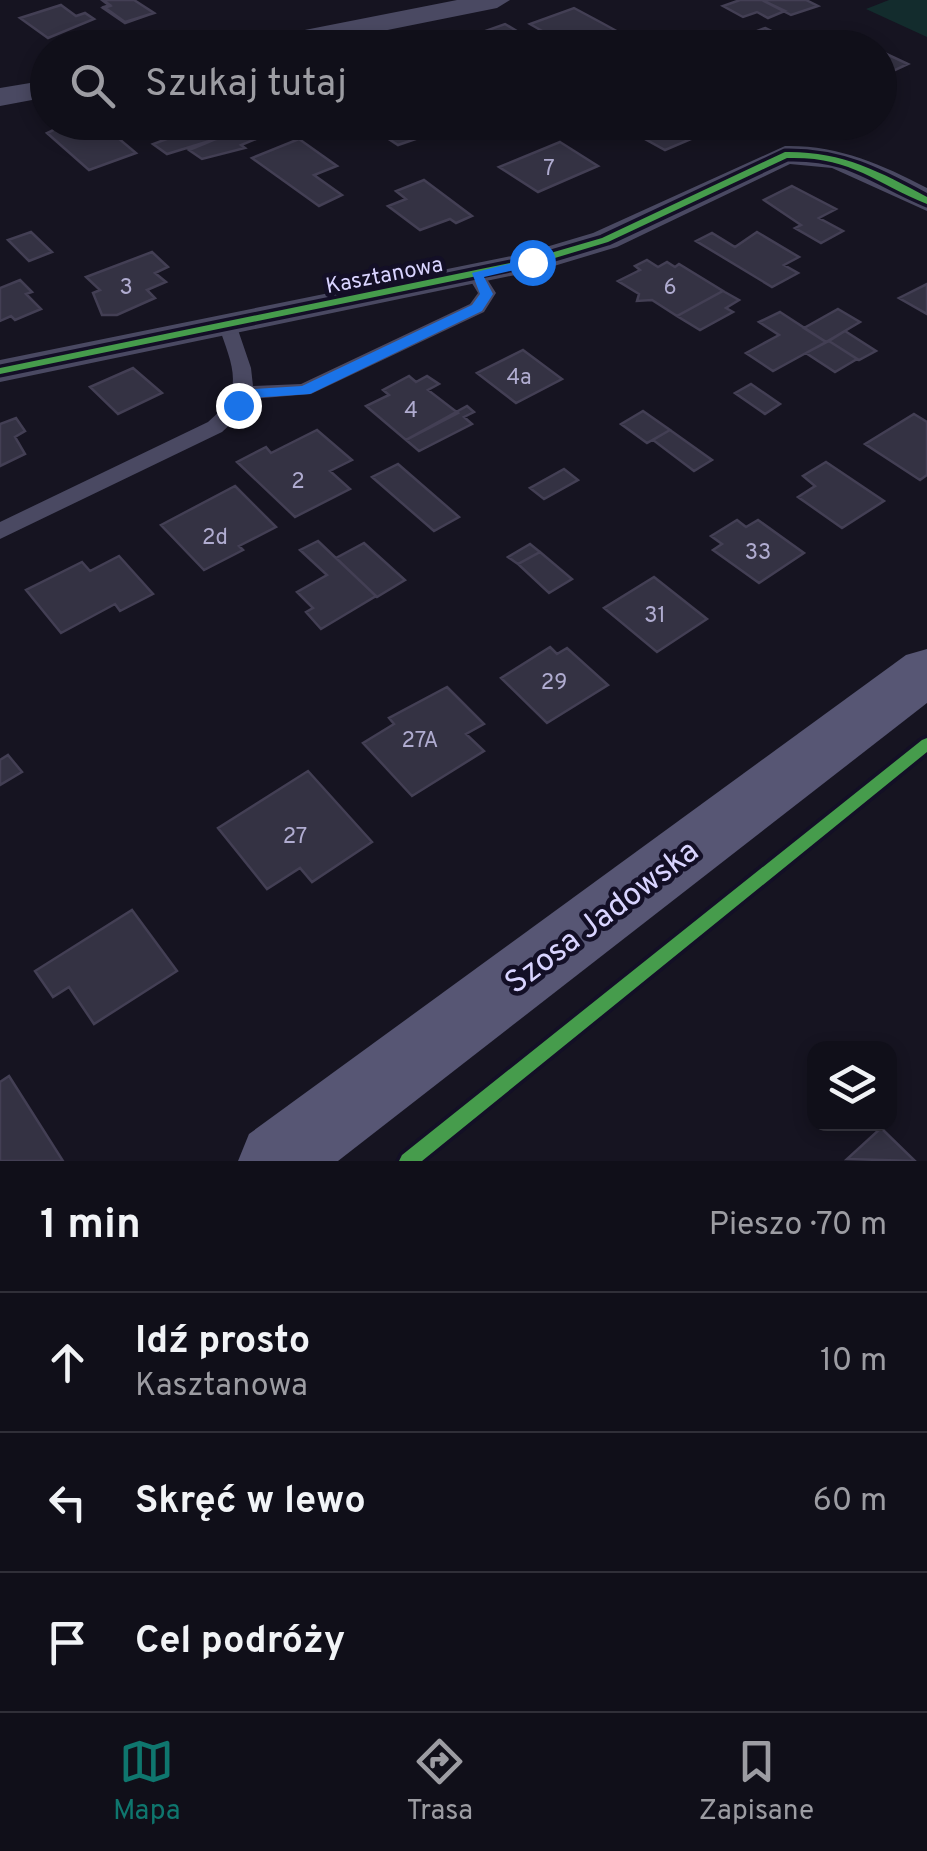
<!DOCTYPE html>
<html lang="pl">
<head>
<meta charset="utf-8">
<style>
	:root { --surface:#100f19; --page:#191822; --text:#f1f3f6; --muted:#9c9ca2; --line:#302f38; --accent:#0f766e }
	body { margin:0; font-family:Overpass,sans-serif; background:var(--page); color:var(--text) }
	.controls { position:absolute; right:30px; bottom:30px; display:grid; overflow:hidden; border-radius:20px; box-shadow:0 5px 15px #0003 }
	.controls button { width:90px; height:90px; display:grid; place-items:center; padding:0; border:0; border-bottom:2px solid var(--line); background:var(--surface); color:var(--text); font:50px sans-serif }
	.stop { position:absolute; width:30px; height:30px; margin:-22px; border:8px solid #1a73e8; border-radius:50%; background:#fff }
	.stop.end { background:#1a73e8; border-color:#fff; box-shadow:0 2px 10px #0008 }
	.list { margin:0; padding:0; list-style:none }
	h2 { display:flex; justify-content:space-between; align-items:center; height:130px; margin:0; padding:0 40px; font-size:42px }
	h2 small { font-size:32px; font-weight:400; color:var(--muted) }
	.list li { display:grid; grid-template-columns:65px 1fr auto; gap:30px; align-items:center; box-sizing:border-box; height:140px; padding:0 40px; border-top:2px solid var(--line) }
	.list b { display:block; font-size:38px; white-space:nowrap }
	.list p { margin:0; font-size:32px; white-space:nowrap; color:var(--muted) }
	.list em { font-size:32px; font-style:normal; color:var(--muted) }
	.icon { flex:none; width:55px; height:55px; fill:none; stroke:currentColor; stroke-width:2; stroke-linecap:round; stroke-linejoin:round }
	.map { position:relative; flex:none; width:927px; height:1161px; overflow:hidden }
	.search { position:absolute; background:var(--surface); box-shadow:0 5px 15px #0003; left:30px; right:30px; top:30px; height:110px; display:flex; align-items:center; gap:25px; box-sizing:border-box; padding:0 35px; border-radius:55px; color:var(--muted); font-size:38px }
	.sheet { height:550px; background:var(--surface) }
	nav { display:flex; justify-content:space-around; align-items:center; box-sizing:border-box; height:140px; border-top:2px solid var(--line); background:var(--surface); font-size:28px; color:var(--muted) }
	nav a { display:grid; justify-items:center; gap:5px }
	nav .on { color:var(--accent) }
	.map>svg:first-child { display:block }
</style>
</head>
<body>
<div class="map">
<svg width="927" height="1161" viewBox="0 0 927 1161">
	<rect width="100%" height="100%" fill="#161421"/>
	<path fill="#132c2d" d="M889,0H927V37L866,9Z"/>
	<path fill="#343243" stroke="#433f54" stroke-width="2.5" d="M102,0H134L154,13L125,23L103,8L110,6Z
		M103,0H134L154,13L125,22L104,7L110,5Z
		M740,0H762L785,11L768,18L757,12L743,17L723,6Z
		M762,0H806L818,6L791,15Z
		M61,5L76,16L85,13L94,19L48,38L20,18Z
		M574,8L602,23L622,34L587,48H572L530,24Z
		M505,24L527,37L490,48L471,36Z
		M765,28L790,40L776,46L752,33Z
		M419,35L441,48L391,45Z
		M880,51L908,64L880,77Z
		M99,122L136,153L89,170L47,133L70,122Z
		M175,122H193L216,139L167,154L153,144L172,137L160,128Z
		M193,122H233L256,139L241,145L245,148L202,159L189,150L216,139Z
		M679,122L696,131L690,134L696,137L665,150L618,124Z
		M392,124L416,139L398,145L375,130Z
		M299,139L337,166L314,175L342,195L319,206L252,158Z
		M560,142L598,166L538,192L499,167Z
		M424,180L472,216L456,223L450,219L420,230L388,206L406,199L396,191Z
		M792,186L836,209L819,218L843,231L821,243L795,228L801,225L764,200Z
		M31,232L52,252L29,261L8,240Z
		M757,232L799,257L784,265L798,273L772,287L696,241L712,233L735,247Z
		M152,252L168,267L155,273L166,282L147,290L155,298L117,315H102L93,293L100,290L86,277Z
		M647,260L658,267L667,262L675,267L679,264L723,291L677,316L652,300L637,301L639,294L618,281L640,270L635,266Z
		M20,280L32,292L26,294L41,309L15,320L11,316L0,321V288Z
		M927,284V314L899,298Z
		M723,291L739,300L726,308L733,312L700,330L677,316Z
		M838,309L860,322L826,342L804,328Z
		M780,312L826,342L773,371L746,353L779,335L759,322Z
		M845,331L876,351L859,360L829,341Z
		M829,341L857,359L835,372L806,353Z
		M523,350L562,379L516,403L477,373Z
		M133,368L162,393L118,414L90,387Z
		M409,376L416,382L427,376L439,384L428,390L458,413L406,440L366,406L389,395L383,390Z
		M751,384L780,404L765,414L735,393Z
		M467,406L474,412L464,417L472,424L419,451L406,440Z
		M643,411L670,430L647,443L621,424Z
		M914,414L927,422V475L920,480L865,444Z
		M16,418L25,431L15,437L25,454L0,466V424Z
		M317,430L352,460L330,471L350,489L295,517L237,462L266,447L271,453Z
		M670,430L712,460L694,471L653,440Z
		M826,462L884,501L842,528L798,497L815,486L803,476Z
		M398,464L459,517L434,531L372,477Z
		M564,469L578,480L544,499L530,488Z
		M235,486L276,527L239,546L243,550L204,570L161,525Z
		M737,520L746,527L758,520L804,553L759,583L713,550L722,544L711,536Z
		M318,541L376,596L321,629L306,612L313,608L297,592L327,575L300,550Z
		M364,543L405,580L377,597L336,558Z
		M530,544L540,552L518,564L508,557Z
		M540,552L572,579L549,593L518,564Z
		M119,556L153,594L120,611L115,604L61,633L26,590L82,562L90,571Z
		M654,577L707,619L657,652L604,608Z
		M550,647L557,654L567,648L608,685L547,723L501,678Z
		M447,687L484,724L466,734L484,751L412,796L363,743L394,724L389,718Z
		M8,755L22,772L0,785V760Z
		M308,771L372,842L312,882L300,868L267,889L218,828Z
		M132,910L177,971L94,1024L69,987L53,997L35,971Z
		M9,1076L63,1161H0V1082Z
		M881,1128L915,1161L847,1159Z"/>
	<g fill="none" stroke-linecap="round" stroke-linejoin="round">
		<path fill="#4a4962" fill-rule="evenodd" d="M476,270L482,271L496,293L484,312L311,394L250,399L236,419L222,432L0,539V522L208,422C247,390 232,366 218,324L220,320H234L236,324L251,368L253,386L301,384L470,304L478,293L467,275Z"/>
		<path fill="#4a4962" fill-rule="evenodd" d="M457,0H510L497,8L298,48H241L254,40Z
			M48,80V97L0,106V88Z
			M785,146C838,145 881,164 927,188V211L832,168L790,164L617,247L544,269L0,382V360L526,253L593,233Z"/>
		<path fill="#575674" fill-rule="evenodd" d="M927,649V703L338,1161H238L249,1134L906,655Z"/>
		<defs>
			<path id="cycleway" d="M785,152C841,151 879,171 927,197V204C873,182 851,156 787,158L608,242L535,264L0,374V368L530,259L602,238Z
				M927,738V752L422,1161H399L402,1155L922,740Z"/>
		</defs>
		<use href="#cycleway" stroke="#130f26" stroke-width="7"/>
		<use href="#cycleway" fill="#469c4c" fill-rule="evenodd"/>
	</g>
	<path fill="#1a73e8" d="M532,258L537,260V265L484,277L493,294L482,311L310,394L249,398L238,410L230,405L239,390L302,386L472,305L480,294L472,273Z"/>
	<g text-anchor="middle" stroke-width="9" stroke-linejoin="round" paint-order="stroke">
		<g font-size="22" fill="#b0acd0">
			<text x="549" y="175">7</text>
			<text x="126" y="294">3</text>
			<text x="670" y="294">6</text>
			<text x="519" y="384">4a</text>
			<text x="411" y="417">4</text>
			<text x="298" y="488">2</text>
			<text x="215" y="544">2d</text>
			<text x="758" y="559">33</text>
			<text x="655" y="622">31</text>
			<text x="554" y="689">29</text>
			<text x="420" y="747">27A</text>
			<text x="295" y="843">27</text>
		</g>
		<g font-size="22" fill="#d9d4ff" stroke="#130f26">
			<text transform="translate(384 274) rotate(-11)" y="8">Kasztanowa</text>
		</g>
		<g font-size="32" fill="#d9d4ff" stroke="#130f26">
			<text transform="translate(601 916) rotate(-37)" y="11">Szosa Jadowska</text>
		</g>
	</g>
</svg>
<div class="controls">
<button><svg class="icon" aria-label="layers" viewBox="0 0 24 24"><path d="M12 4l9 5-9 5-9-5zM3 14l9 5 9-5"/></svg></button>
</div>
<div class="stop" style="left:532px;top:262px"></div>
<div class="stop end" style="left:238px;top:405px"></div>
<div class="search"><svg class="icon" aria-label="search" viewBox="0 0 24 24"><circle cx="10" cy="10" r="6"/><path d="M15 15l6 6"/></svg>Szukaj tutaj</div>
</div>
<section class="sheet">
<h2>1 min<small>Pieszo · 70 m</small></h2>
<ul class="list">
<li><svg class="icon" aria-label="ahead" viewBox="0 0 24 24"><path d="M12 20V5M6 11l6-6 6 6"/></svg><div><b>Idź prosto</b><p>Kasztanowa</p></div><em>10 m</em></li>
<li><svg class="icon" aria-label="left" viewBox="0 0 24 24"><path d="M17 20v-9H6M10 6l-5 5 5 5"/></svg><div><b>Skręć w lewo</b></div><em>60 m</em></li>
<li><svg class="icon" aria-label="arrive" viewBox="0 0 24 24"><path d="M6 21V4h12l-3 4 3 4H6"/></svg><div><b>Cel podróży</b></div></li>
</ul>
</section>
<nav>
<a class="on"><svg class="icon" aria-label="map" viewBox="0 0 24 24"><path d="M3 6l6-2 6 2 6-2v14l-6 2-6-2-6 2zM9 4v14M15 6v14"/></svg>Mapa</a>
<a><svg class="icon" aria-label="directions" viewBox="0 0 24 24"><path d="M12 3l9 9-9 9-9-9zM9 14v-3h6M13 9l2 2-2 2"/></svg>Trasa</a>
<a><svg class="icon" aria-label="saved" viewBox="0 0 24 24"><path d="M7 4h10v16l-5-4-5 4z"/></svg>Zapisane</a>
</nav>
</body>
</html>
